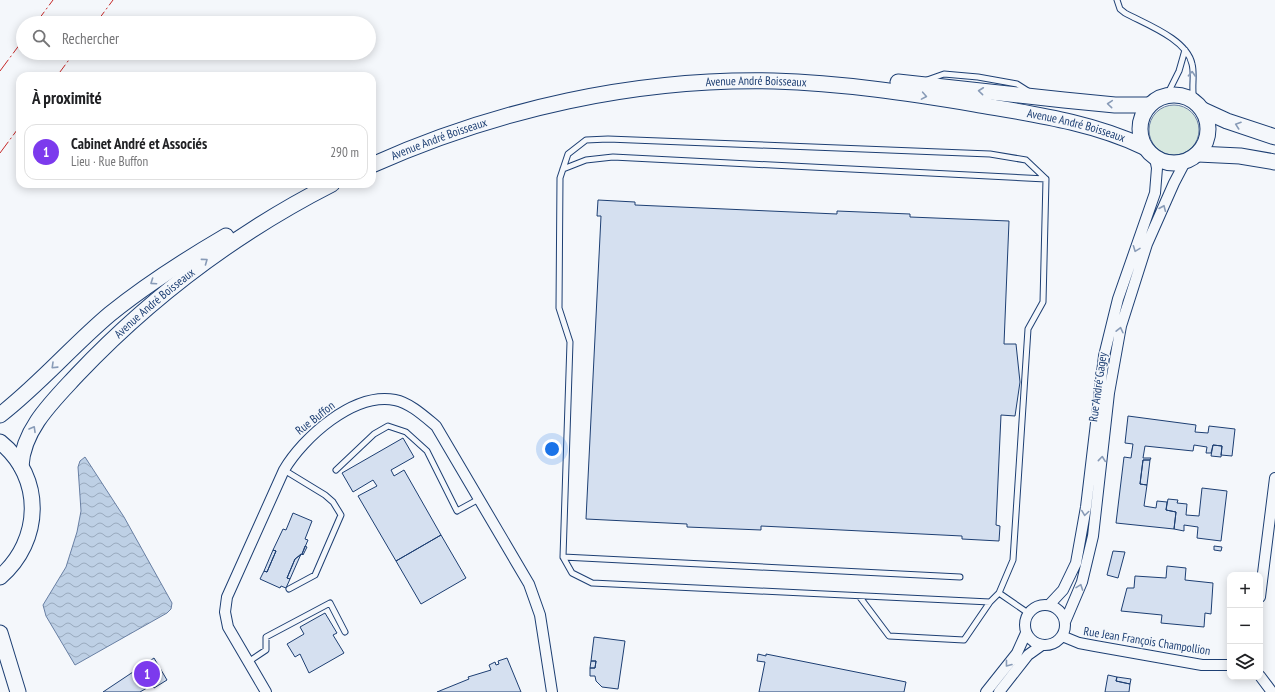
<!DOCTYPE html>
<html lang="fr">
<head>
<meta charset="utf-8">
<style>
	:root { --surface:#fff; --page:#f2f2f2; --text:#202124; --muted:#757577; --line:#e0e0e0; --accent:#7c3aed }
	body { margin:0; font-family:"PT Sans Narrow",sans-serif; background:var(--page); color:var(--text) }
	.controls { position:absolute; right:12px; bottom:12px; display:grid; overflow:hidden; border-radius:8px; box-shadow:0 2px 10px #0003 }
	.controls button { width:36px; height:36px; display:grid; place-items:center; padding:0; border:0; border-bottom:1px solid var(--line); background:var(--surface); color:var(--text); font:20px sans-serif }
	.you { position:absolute; left:552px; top:449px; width:14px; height:14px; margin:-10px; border:3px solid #fff; border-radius:50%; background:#1a73e8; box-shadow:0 0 0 6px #1a73e833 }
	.badge { display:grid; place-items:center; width:26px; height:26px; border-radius:50%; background:var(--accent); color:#fff; font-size:13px; font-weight:700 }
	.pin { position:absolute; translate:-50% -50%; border:2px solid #fff; box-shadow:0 1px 4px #0006 }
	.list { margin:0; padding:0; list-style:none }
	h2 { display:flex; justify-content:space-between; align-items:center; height:52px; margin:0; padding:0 16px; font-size:17px }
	h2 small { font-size:13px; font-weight:400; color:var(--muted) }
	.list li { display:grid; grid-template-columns:26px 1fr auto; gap:12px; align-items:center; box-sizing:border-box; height:56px; margin:0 8px 8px; padding:0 8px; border:1px solid var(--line); border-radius:12px }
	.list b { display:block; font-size:15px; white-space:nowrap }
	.list p { margin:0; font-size:13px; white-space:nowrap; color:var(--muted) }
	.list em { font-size:13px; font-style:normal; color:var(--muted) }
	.icon { flex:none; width:22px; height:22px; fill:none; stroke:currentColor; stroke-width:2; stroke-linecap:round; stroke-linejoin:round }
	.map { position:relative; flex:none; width:1275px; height:692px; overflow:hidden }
	.search { position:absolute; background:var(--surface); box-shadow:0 2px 10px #0003; left:16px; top:16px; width:360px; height:44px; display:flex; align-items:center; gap:10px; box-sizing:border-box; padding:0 14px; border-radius:22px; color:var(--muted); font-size:15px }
	.panel { position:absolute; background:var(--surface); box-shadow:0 2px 10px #0003; left:16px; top:72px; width:360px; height:116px; border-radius:12px }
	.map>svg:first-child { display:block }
</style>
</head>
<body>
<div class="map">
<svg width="1275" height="692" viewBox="0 0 1275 692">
	<defs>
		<pattern id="water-waves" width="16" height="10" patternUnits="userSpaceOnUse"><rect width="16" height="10" fill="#bed0e5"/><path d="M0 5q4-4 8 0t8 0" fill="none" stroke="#9aaabe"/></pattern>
	</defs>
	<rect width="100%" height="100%" fill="#f4f7fb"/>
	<path fill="#d7e8df" stroke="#687fa3" d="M1149 130a25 25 0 1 1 50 0a25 25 0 1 1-50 0Z"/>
	<path fill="url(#water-waves)" stroke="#687fa3" d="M85,457L124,517L172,603L171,609L167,613L75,665L46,616L43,605L66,567L77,532L81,511L78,467L80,461Z"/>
	<path fill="#d5e0f0" stroke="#1d3f73" d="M598,200L635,202V205L837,214V211L910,214V217L1009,221L1004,344H1016L1020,382L1015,416L1001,415L996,525L1000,526L999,541L962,539V536L761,526V530L687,527V524L586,519L601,216H597Z
		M1128,416L1196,425L1195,432L1208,433L1209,426L1235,429L1232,456L1221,455L1222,446L1213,445L1211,453H1206L1207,447L1194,445L1193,451L1145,446L1143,458H1151L1150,460H1143L1140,484L1147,485L1144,506L1156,508L1157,501L1167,502L1166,510L1176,512L1174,529L1116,523L1124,457L1131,458L1133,444L1125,443Z
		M403,438L414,457L391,470L394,476L404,470L441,535L396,561L358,496L377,486L373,480L353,492L342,473Z
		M1213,445L1222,446L1221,457L1211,456Z
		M1143,460H1150L1147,485L1140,484Z
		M1202,488L1227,491L1221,541L1197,538L1198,527L1184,525V531L1174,529L1176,512L1166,510L1168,499L1178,500L1177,503L1187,504L1186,515L1199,516Z
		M293,513L312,521L305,539L308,540L302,554L295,559L287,578L290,579L286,588L281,586L280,588L260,579L264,571L267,572L276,551L273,550L283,529L286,530Z
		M441,535L466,578L421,604L396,561Z
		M305,546L307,547L303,555L302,554Z
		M1214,546L1222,547L1221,551L1214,550Z
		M273,550L276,551L267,572L264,571Z
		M1113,551L1125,552L1118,578L1107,575Z
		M301,554L290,579L287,578L295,559Z
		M1167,566L1186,568L1185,580L1213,583L1211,614L1205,613L1204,627L1161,623L1162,615L1121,611L1127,588H1134L1135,576L1166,578Z
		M325,613L337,633L333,635L344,653L309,673L300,654L295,657L287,644L304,634L300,627Z
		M594,637L625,641L618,689L602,687L596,681L595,676H590V668H595L596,661H591Z
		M758,654L766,656V654L906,682L904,692H759L765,662L757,661Z
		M154,658L167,680L154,688L152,685L140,692H103Z
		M507,658L521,692H437L469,679L468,677L491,670L489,665L495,662L496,665L499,664L498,661Z
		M591,661H596L595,668H590Z
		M1108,675L1117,677L1116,681L1130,684L1129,692H1105Z
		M1117,677L1131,679L1130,684L1116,681Z"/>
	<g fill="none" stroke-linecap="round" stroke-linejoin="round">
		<defs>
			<path id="service" d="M1117,0L1120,9L1125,13C1145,24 1187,39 1192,64C1195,75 1191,88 1194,101
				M927,80L944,74L978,77L1017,84L1028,91
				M1167,95L1179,71L1185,50
				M608,139L990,154L1026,160L1046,179L1043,302L1028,329L1013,560L999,593L990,602L592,583L572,573L563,557L570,342L559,308L560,178L568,154L586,140Z
				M563,169L586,160L613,157L1046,179
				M284,470L325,495L333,502L341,515L315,575L289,589
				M336,470L374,434L388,426L406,432L427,451L457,511L479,499
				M563,557L960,577
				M999,593L1028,613
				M859,596L889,636L964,640L990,602
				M248,662L266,650V637L330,603L345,632"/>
			<path id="minor" d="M1260,597L1275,478
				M1025 625a20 20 0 1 1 40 0a20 20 0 1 1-40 0Z
				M1049,605L1063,590L1076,563L1086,507L1104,356L1118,299L1155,193L1157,168L1155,158
				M1065,622L1082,582L1093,536L1109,393L1121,326L1147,244L1174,183L1185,162
				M1062,636L1079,643L1095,646L1202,665H1230
				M1260,676L1272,692
				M266,692L228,627L225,612L227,597L284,470C303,438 353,392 395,400C410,403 424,416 436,426L529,584L540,615L552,692
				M986,692L1017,653L1026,633
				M999,692L1028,655L1042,645"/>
			<g id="primary">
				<path d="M898,82L1064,100L1115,105H1149"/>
				<circle cx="1174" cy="129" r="34"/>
				<path d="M1203,110L1227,121L1275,137"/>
				<path d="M1198,154L1240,156L1275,162"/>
				<path id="s1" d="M372,165C497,109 636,78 774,81C842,83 908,93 975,104C1032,114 1092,122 1144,147"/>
				<path d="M0,415C39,385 72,346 110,314C146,285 185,260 226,236"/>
				<path d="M0,442C44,477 42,541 0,577"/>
				<path id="s2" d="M21,466C23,429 53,401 77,375C151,297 236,233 332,184"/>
				<path d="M0,633L18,692"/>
			</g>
		</defs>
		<use href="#service" stroke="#1d3f73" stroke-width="7"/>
		<use href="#minor" stroke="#1d3f73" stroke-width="12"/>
		<use href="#primary" stroke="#1d3f73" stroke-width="17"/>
		<use href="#service" stroke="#f4f7fb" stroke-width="5"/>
		<use href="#minor" stroke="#f4f7fb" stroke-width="10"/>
		<use href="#primary" stroke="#f4f7fb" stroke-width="15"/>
		<path stroke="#c62828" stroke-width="1" stroke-dasharray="14 3 2 3" stroke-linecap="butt" d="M36,23L53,0
			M96,23L113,0
			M0,71L23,40
			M57,76L74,53
			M0,153L20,126"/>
	</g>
	<defs><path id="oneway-chevron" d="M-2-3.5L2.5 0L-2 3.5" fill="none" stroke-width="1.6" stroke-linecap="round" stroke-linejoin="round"/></defs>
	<g stroke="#889bb7">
		<use href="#oneway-chevron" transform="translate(1192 74) rotate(-87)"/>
		<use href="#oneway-chevron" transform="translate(981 91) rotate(-174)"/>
		<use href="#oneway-chevron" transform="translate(924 96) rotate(10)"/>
		<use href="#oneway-chevron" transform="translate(1110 104) rotate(-175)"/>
		<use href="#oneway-chevron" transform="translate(1238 125) rotate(-161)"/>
		<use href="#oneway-chevron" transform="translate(1163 208) rotate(-67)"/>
		<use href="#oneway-chevron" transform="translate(1136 249) rotate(111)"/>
		<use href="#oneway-chevron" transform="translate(205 261) rotate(-36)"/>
		<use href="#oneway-chevron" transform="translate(153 282) rotate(146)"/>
		<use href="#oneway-chevron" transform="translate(1120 330) rotate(-77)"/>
		<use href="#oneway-chevron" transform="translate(54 366) rotate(136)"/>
		<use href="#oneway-chevron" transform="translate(33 429) rotate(-60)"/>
		<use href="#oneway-chevron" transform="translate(1102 459) rotate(-84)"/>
		<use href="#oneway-chevron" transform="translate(1085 513) rotate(98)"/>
		<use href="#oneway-chevron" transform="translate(1080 587) rotate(-70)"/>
		<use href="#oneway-chevron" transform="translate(1008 664) rotate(128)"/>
	</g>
	<g text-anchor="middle" stroke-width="3" stroke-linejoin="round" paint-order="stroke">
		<g font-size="12" fill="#1d3f73" stroke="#f4f7fb">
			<text dy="4" stroke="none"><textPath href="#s1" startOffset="396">Avenue André Boisseaux</textPath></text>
			<text dy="4" stroke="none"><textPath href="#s1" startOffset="720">Avenue André Boisseaux</textPath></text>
			<text dy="4" stroke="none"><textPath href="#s1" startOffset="72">Avenue André Boisseaux</textPath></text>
			<text dy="4" stroke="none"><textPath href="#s2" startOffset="215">Avenue André Boisseaux</textPath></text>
			<text transform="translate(1098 387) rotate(-82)" y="4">Rue André Gagey</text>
			<text transform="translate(315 418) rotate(-38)" y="4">Rue Buffon</text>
			<text transform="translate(1147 641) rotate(9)" y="4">Rue Jean François Champollion</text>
		</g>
	</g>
</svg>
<div class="controls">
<button>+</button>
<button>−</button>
<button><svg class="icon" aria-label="layers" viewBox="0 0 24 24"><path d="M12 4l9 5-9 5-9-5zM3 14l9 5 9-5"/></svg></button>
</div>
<div class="you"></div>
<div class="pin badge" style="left:147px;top:674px">1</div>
<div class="search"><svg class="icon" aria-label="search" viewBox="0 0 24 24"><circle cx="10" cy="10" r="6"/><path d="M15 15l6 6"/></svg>Rechercher</div>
<section class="panel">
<h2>À proximité<small></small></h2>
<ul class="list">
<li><span class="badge">1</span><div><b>Cabinet André et Associés</b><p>Lieu · Rue Buffon</p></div><em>290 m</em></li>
</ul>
</section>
</div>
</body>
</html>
